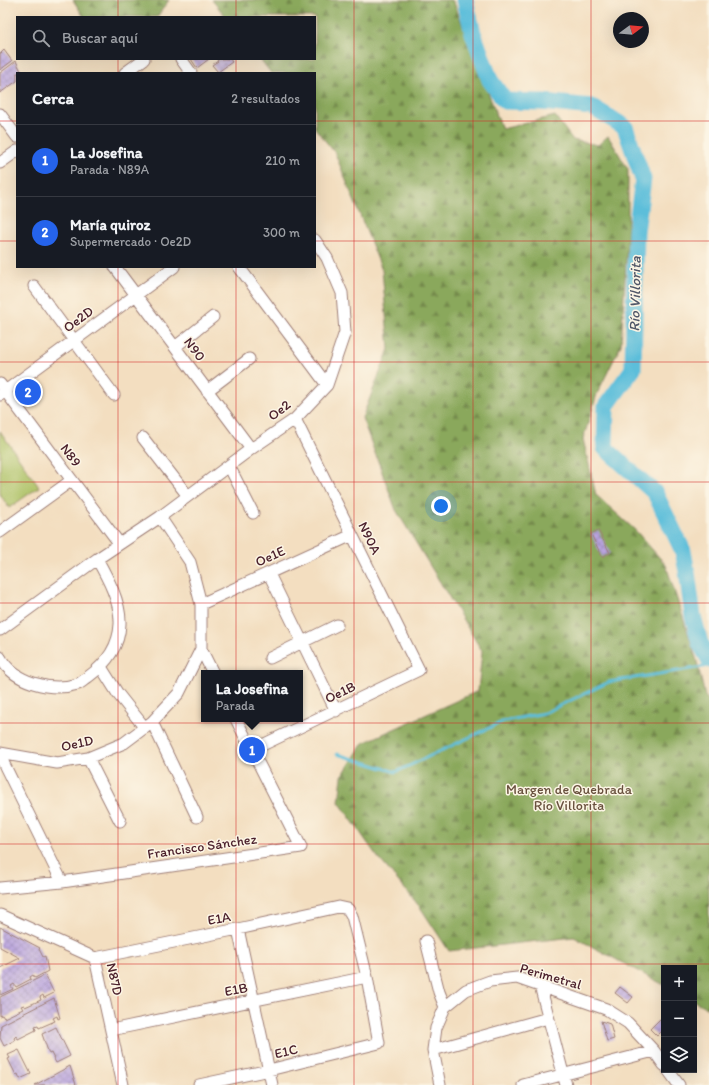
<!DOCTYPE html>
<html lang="es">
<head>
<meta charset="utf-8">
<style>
	:root { --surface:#171b24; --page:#242831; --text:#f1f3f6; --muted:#9ea1a6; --line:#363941; --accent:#2563eb }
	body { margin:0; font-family:Itim,sans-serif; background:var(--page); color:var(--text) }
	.controls { position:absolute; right:12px; bottom:12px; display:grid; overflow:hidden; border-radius:0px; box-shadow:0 4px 16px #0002 }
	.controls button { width:36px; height:36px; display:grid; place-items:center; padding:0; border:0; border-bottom:1px solid var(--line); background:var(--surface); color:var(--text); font:20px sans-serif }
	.compass { position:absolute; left:613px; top:12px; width:36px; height:36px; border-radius:50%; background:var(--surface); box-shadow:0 4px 16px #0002; rotate:74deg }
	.you { position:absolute; left:441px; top:506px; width:14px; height:14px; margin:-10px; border:3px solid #fff; border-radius:50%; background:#1a73e8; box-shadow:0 0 0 6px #1a73e833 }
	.badge { display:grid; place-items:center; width:26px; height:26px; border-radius:50%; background:var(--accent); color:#fff; font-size:13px; font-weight:700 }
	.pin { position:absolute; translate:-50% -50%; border:2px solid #fff; box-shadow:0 1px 4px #0006 }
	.popup { position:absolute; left:201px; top:670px; width:102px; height:52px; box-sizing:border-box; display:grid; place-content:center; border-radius:0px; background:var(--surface); filter:drop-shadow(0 1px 3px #0005); font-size:13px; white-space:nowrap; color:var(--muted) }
	.popup b { font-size:15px; color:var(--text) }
	.popup::after { content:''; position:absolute; left:50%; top:100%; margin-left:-8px; border:8px solid transparent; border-top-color:var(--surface) }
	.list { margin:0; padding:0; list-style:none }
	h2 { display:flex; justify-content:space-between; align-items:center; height:52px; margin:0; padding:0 16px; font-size:17px }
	h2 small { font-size:13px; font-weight:400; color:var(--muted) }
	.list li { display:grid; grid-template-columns:26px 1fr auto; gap:12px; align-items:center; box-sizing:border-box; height:72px; padding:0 16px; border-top:1px solid var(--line) }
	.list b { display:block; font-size:15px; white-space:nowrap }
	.list p { margin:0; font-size:13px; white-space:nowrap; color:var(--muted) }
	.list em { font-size:13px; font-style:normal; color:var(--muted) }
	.icon { flex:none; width:22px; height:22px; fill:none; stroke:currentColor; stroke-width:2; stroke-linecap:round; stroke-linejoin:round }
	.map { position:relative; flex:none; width:709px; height:1085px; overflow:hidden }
	.search { position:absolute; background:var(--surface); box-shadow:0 4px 16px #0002; left:16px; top:16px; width:300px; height:44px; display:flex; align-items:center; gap:10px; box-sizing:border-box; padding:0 14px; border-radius:0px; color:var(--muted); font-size:15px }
	.panel { position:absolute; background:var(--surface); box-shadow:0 4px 16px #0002; left:16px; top:72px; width:300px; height:196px; border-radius:0px }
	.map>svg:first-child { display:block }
</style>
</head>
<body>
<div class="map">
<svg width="709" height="1085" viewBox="0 0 709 1085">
	<defs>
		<pattern id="forest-firs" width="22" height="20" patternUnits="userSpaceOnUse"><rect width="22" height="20" fill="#8aa85c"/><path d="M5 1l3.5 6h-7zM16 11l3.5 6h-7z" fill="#73884c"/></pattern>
		<pattern id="building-cross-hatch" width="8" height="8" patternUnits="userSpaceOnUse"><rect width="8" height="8" fill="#b9a4de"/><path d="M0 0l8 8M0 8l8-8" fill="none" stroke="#9885b4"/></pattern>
	</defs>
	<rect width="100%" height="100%" fill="#fcf5e5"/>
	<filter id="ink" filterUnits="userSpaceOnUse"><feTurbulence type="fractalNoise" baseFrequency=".025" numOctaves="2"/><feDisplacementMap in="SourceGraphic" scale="8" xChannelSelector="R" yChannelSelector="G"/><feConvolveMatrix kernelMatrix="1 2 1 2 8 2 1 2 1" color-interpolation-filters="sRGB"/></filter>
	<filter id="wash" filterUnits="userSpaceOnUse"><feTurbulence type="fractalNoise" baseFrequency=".012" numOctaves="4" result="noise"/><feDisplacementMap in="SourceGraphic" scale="16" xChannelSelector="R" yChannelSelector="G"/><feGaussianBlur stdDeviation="0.9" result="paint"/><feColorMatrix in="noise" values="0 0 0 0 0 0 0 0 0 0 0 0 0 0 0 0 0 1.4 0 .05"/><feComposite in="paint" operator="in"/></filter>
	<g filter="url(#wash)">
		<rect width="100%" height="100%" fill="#f3dec0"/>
		<path fill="url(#forest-firs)" stroke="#6a6444" d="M73,0H169L157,17H84Z
			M212,0H452L455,5L502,129L555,116L573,140L598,145L608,136L628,169V228L621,345L597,394L583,439L596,495L635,530L666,565L697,661L705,696L709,701V1009L694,1001V968H664V985L574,937L449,951L420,907L376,855L339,802L342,776L363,743L478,691L482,651L396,510L362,418L389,349L382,270L335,153L315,128V73H271L260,59H315V17H226Z"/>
		<path fill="#aec267" stroke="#7c7049" d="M0,431L39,487L9,508L0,494Z"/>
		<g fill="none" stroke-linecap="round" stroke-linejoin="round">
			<path stroke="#5cbeda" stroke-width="3" d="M337,754L396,772L504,721L544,713L609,682L709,666"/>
			<path stroke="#5cbeda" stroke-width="17" d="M465,0L473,33L490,80L505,101L542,102L592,107L625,127L643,179L636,232L633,369L606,406L605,448L655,493L683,551L687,572L693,616L700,643L709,659"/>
		</g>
		<g id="blocks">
			<path fill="url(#building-cross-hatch)" d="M4,50L12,61L0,70V54Z
				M191,59H209L197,68Z
				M217,59H230L232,62L218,72L212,65L218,61Z
				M16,61L22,73H17V81L0,93V73Z
				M598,530L610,553L602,557L591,534Z
				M0,927L40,948L39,949L43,957L45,956L48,971L35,978L33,975L30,977L31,979L16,987L14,984L11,986L13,989L0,995V968L20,958L0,947Z
				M45,975L54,993L44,998L43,995L40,997L41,1000L25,1007L24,1005L21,1006L23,1009L4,1018L2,1015L0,1016V997Z
				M620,987L633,997L628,1003L615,993Z
				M54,998L60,1018L58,1019L57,1016L53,1018L55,1021L39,1028L38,1026L35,1027L36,1030L18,1039L16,1036L14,1038L15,1040L4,1046L0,1038L1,1025Z
				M664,1018V1029L657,1036L650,1029L660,1019L661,1020Z
				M601,1021L610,1024L614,1039L607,1041Z
				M56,1027L70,1056L56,1063L51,1053L49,1054L42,1034Z
				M19,1050L31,1074L20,1079L18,1074L16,1075L8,1059L10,1058L8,1055Z
				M70,1066L76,1085H35Z"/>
		</g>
	</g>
	<g filter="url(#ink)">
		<use href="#blocks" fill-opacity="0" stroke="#9e7e76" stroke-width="1"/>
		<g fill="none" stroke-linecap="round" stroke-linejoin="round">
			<defs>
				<path id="street" d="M181,59L191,73
					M125,73L144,59
					M0,114L17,137
					M0,163L17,151
					M115,267L251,449
					M239,267L327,385
					M34,286L114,395
					M175,347L213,317
					M0,384L119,543
					M207,391L249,359
					M0,395L174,267
					M143,438L188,496
					M229,466L253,513
					M0,532L72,480
					M269,574L336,711
					M201,604L352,535
					M0,630L97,559L160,517L251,449L295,419L327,385L345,332L342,293L327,258L315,240
					M201,649L213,673
					M0,657C14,683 51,692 78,684C81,683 85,679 88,677C106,664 119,647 120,624C121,602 107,577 97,559
					M270,658L337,625
					M101,667L118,694L145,728
					M152,722L197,817
					M252,750L419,670L295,419
					M0,753L57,763L88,758L124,743L152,722L179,693L201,649V604L190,562L160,517
					M0,756L62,882
					M88,758L120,821
					M0,888L62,882L301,847L236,719
					M0,915L95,958
					M238,929L272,1085
					M426,941L439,992L445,1007
					M95,958L238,929L339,907L348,909L352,916L367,977L379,1043L269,1070L199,1085
					M95,958L123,1085
					M540,985L566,1085
					M111,1030L367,977
					M433,1050L548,1018
					M668,1070L679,1085
					M440,1085L433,1050L436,1028L445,1007L466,990L490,981L517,978L606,1009L628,1023L654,1051L664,1065
					M523,1085L654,1051"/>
			</defs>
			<use href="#street" stroke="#9e7e76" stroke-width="13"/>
			<use href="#street" stroke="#fff" stroke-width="11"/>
		</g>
	</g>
	<path fill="none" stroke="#d62828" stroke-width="1" stroke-opacity="0.55" d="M118,0V17M236,0V17M354,0V1085M473,0V1085M591,0V1085M118,59V73M236,59V73M0,121H17M315,121H709M0,241H17M315,241H709M118,267V1085M236,267V1085M0,362H709M0,482H709M0,603H709M0,723H709M0,844H709M0,964H709"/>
	<g text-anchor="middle" stroke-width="3" stroke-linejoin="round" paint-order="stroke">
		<g font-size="14" fill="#4a1f2b" stroke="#fcf5e5">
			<text transform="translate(78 319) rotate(-37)" y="5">Oe2D</text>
			<text transform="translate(195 349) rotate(53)" y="5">N90</text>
			<text transform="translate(279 410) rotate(-38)" y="5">Oe2</text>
			<text transform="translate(71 455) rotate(53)" y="5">N89</text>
			<text transform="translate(370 538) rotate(64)" y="5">N90A</text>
			<text transform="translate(270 556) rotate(-25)" y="5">Oe1E</text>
			<text transform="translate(340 692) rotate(-26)" y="5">Oe1B</text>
			<text transform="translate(77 743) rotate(-13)" y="5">Oe1D</text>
			<text transform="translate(202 846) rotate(-8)" y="5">Francisco Sánchez</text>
			<text transform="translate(219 918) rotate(-11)" y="5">E1A</text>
			<text transform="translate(551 976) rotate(16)" y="5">Perimetral</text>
			<text transform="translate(115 979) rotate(77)" y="5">N87D</text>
			<text transform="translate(236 989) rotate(-11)" y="5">E1B</text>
			<text transform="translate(286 1051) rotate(-13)" y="5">E1C</text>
		</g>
		<g font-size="14" fill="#68503d" stroke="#fcf5e5">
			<text x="569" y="794">Margen de Quebrada<tspan x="569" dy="16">Río Villorita</tspan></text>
		</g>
		<g font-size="15" font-style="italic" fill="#505768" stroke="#fcf5e5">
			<text transform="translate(635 294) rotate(-89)" y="5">Río Villorita</text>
		</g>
	</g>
</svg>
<div class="controls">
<button>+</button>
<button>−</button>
<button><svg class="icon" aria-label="layers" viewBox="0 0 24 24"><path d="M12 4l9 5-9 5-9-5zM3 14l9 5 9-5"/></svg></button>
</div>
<svg class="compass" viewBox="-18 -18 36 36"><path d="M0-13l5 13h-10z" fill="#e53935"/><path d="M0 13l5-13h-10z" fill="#9ea1a6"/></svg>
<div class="you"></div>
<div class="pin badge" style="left:252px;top:750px">1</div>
<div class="popup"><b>La Josefina</b>Parada</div>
<div class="pin badge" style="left:28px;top:392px">2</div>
<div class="search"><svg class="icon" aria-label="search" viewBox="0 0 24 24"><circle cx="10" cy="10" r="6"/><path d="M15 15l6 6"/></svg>Buscar aquí</div>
<section class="panel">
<h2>Cerca<small>2 resultados</small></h2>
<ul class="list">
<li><span class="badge">1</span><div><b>La Josefina</b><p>Parada · N89A</p></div><em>210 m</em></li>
<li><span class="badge">2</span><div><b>María quiroz</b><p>Supermercado · Oe2D</p></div><em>300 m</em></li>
</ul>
</section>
</div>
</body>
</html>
